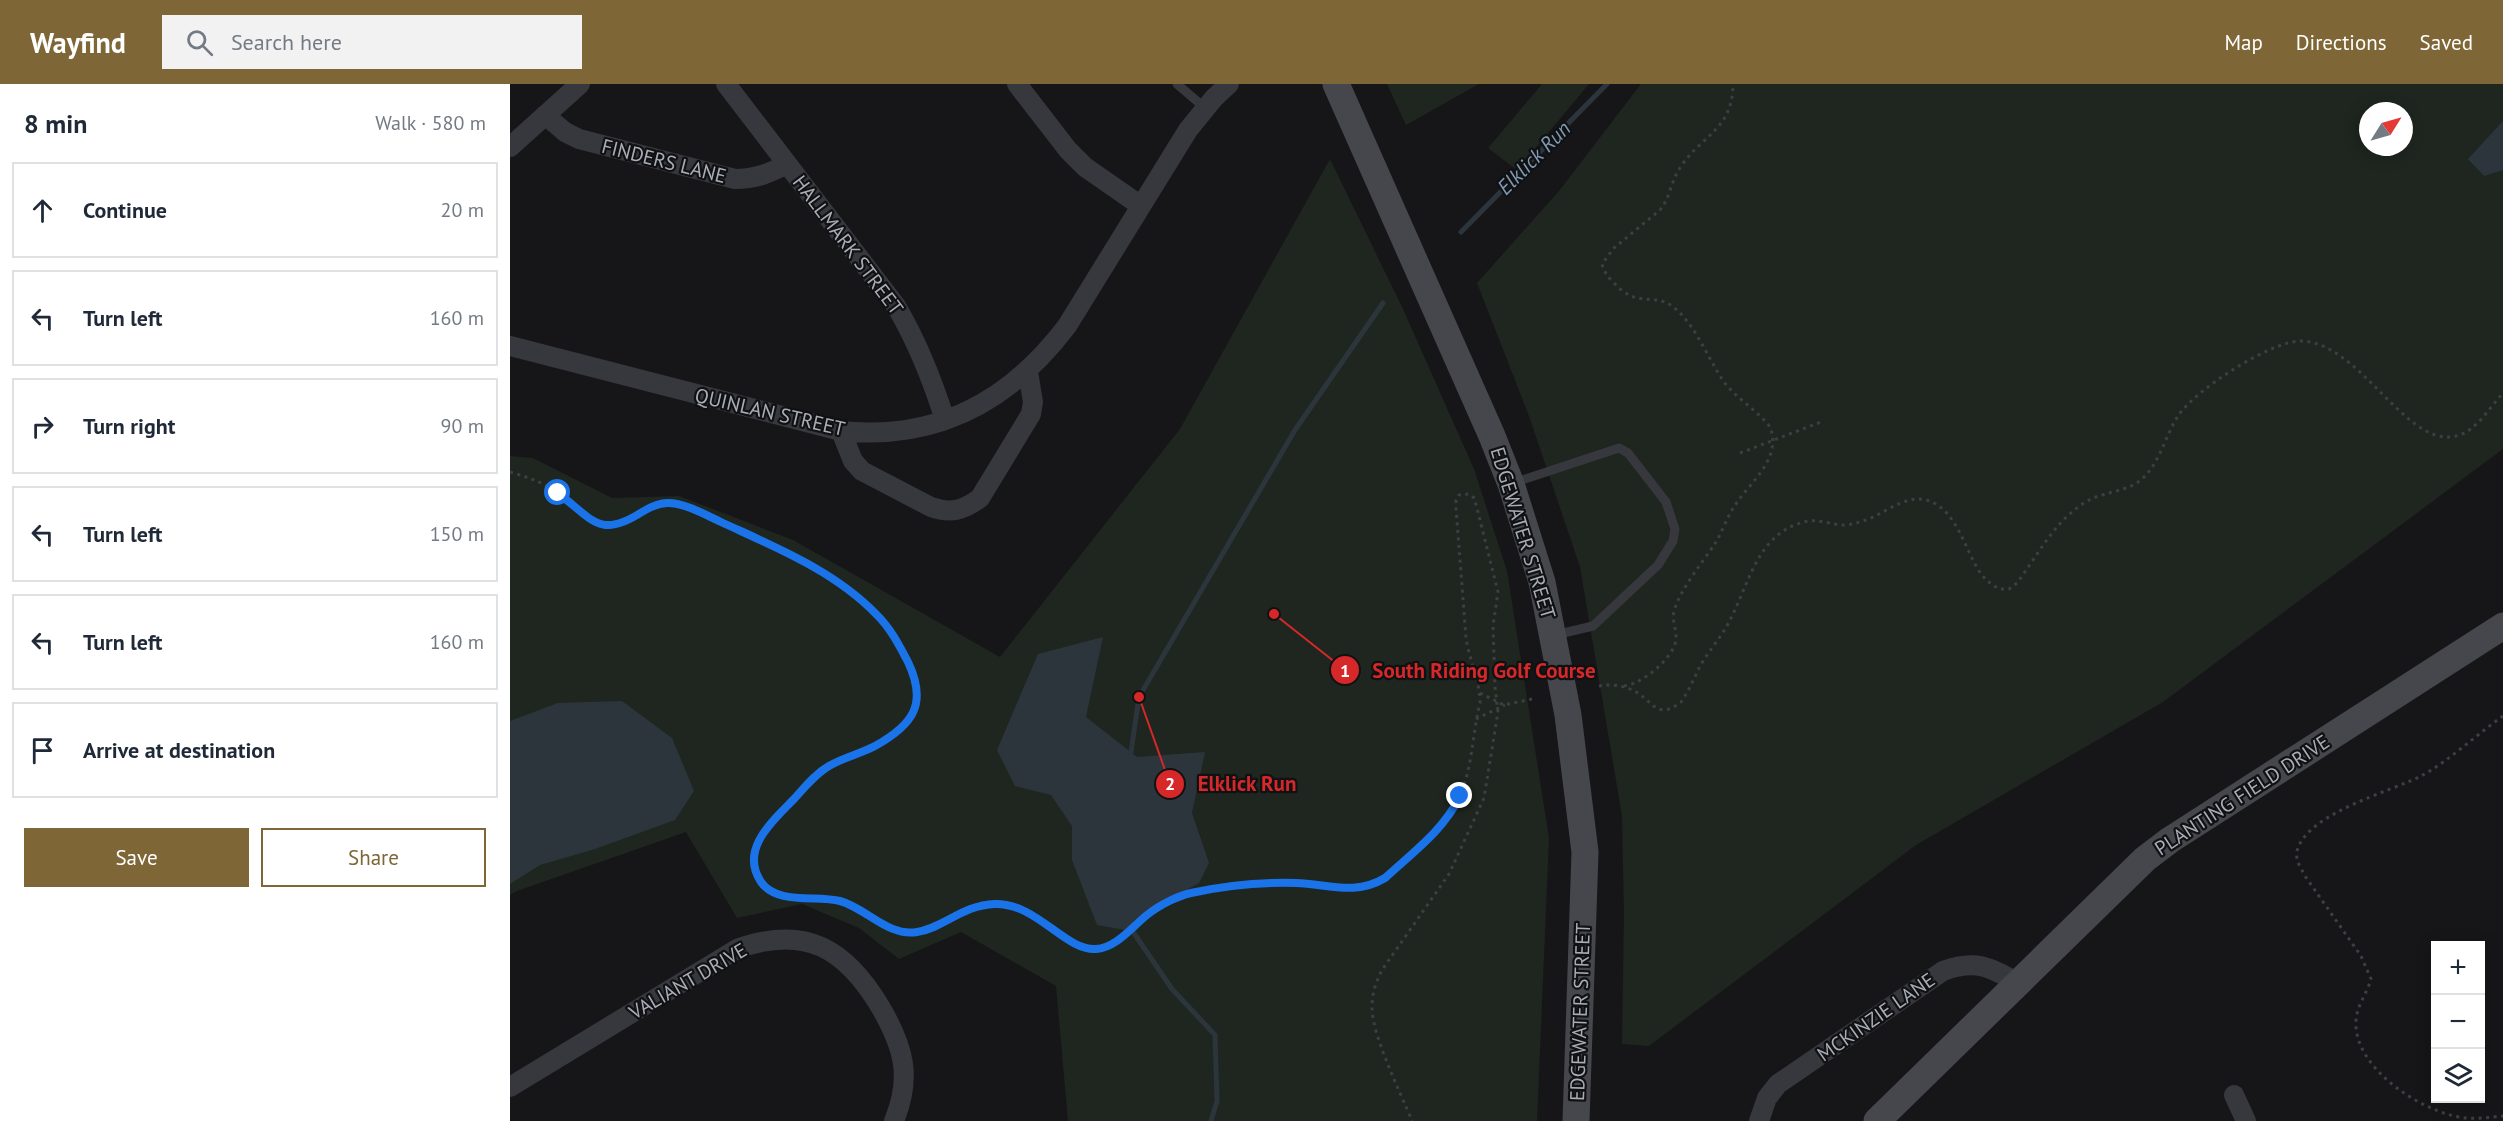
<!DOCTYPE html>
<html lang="en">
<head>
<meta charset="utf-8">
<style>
	:root { --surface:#fff; --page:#f2f2f3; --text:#1f2937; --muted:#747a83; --line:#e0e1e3; --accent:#7e6636 }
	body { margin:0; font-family:"PT Sans",sans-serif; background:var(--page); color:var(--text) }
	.controls { position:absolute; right:18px; bottom:18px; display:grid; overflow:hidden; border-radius:0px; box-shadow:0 3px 15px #0003 }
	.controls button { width:54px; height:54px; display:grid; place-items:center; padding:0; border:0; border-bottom:2px solid var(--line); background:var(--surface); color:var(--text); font:30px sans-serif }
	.compass { position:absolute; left:1849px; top:18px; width:54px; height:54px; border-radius:50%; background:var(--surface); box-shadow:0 3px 15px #0003; rotate:53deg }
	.stop { position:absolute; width:18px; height:18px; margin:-14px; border:4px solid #1a73e8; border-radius:50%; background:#fff }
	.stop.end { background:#1a73e8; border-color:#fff; box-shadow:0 2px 6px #0008 }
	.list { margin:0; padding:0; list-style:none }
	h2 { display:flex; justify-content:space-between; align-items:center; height:78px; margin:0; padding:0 24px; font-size:26px }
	h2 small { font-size:20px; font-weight:400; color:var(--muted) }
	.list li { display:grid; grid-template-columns:39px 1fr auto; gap:18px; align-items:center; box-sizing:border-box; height:96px; margin:0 12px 12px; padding:0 12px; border:2px solid var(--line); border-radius:0px }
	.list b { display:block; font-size:22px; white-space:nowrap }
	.list em { font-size:20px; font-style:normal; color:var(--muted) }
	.actions { display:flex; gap:12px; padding:18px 24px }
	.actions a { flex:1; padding:14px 0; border:2px solid var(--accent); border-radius:0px; text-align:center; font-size:21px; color:var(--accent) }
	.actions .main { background:var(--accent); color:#fff }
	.icon { flex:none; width:33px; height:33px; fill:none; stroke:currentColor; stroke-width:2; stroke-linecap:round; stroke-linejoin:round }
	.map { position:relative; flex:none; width:1993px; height:1037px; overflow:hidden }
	header { display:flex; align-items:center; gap:36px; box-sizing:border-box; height:84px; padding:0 30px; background:var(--accent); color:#fff }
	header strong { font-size:28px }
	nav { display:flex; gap:33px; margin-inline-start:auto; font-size:21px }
	.search { width:420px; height:54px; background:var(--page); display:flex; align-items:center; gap:15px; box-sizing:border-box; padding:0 21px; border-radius:0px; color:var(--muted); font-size:22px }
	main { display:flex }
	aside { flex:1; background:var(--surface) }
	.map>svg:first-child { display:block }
</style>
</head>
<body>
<header>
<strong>Wayfind</strong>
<div class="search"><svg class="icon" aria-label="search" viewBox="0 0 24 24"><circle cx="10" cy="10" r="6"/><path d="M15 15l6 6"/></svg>Search here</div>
<nav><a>Map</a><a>Directions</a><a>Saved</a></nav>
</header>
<main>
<aside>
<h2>8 min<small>Walk · 580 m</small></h2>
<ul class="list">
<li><svg class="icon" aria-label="ahead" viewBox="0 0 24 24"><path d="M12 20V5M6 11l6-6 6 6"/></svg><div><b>Continue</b></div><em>20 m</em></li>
<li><svg class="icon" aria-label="left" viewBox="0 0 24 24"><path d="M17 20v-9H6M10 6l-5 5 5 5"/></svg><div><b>Turn left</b></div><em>160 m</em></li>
<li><svg class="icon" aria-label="right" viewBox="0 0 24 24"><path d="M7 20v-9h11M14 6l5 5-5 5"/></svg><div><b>Turn right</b></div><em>90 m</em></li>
<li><svg class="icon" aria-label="left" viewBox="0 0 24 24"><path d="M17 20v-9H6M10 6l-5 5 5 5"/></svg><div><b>Turn left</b></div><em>150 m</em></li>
<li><svg class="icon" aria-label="left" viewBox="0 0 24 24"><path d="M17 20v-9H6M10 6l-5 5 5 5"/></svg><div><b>Turn left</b></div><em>160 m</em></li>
<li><svg class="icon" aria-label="arrive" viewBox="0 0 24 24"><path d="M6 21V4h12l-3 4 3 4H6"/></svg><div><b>Arrive at destination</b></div></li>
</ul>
<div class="actions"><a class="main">Save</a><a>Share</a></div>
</aside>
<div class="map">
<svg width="1993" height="1037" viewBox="0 0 1993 1037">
	<rect width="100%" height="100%" fill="#161618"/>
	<path fill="#1e261f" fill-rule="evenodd" d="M877,0H969L896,41Z
		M1032,0H1079L1007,86L978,64Z
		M1131,0H1993V365L1653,618L1406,761L1139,962L1112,960L1114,830L1112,732L1070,483L1019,332L967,199L1049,107ZM1858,27H1894V63H1858Z
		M820,75L893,225L964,385L997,487L1039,754L1027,1037H558L546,902L451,848L389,875L349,844L292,820L227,834L176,748L7,807L0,811V372L23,374L102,414L169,412L283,456L490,573L670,345Z"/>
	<path fill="#2c353c" d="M1993,37V86L1974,92L1958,75Z
		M593,553L576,633L627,673L695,668L682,729L699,779L689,799L650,821L615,846L587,841L562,776V742L541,711L505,702L487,666L528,570Z
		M112,617L162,654L184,707L165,736L85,765L30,781L0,800V637L48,619Z"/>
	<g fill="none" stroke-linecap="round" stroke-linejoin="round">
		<path stroke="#2c353c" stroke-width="5" d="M951,148L1097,0
			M620,675L629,613L785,346L873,219
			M617,839L662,905L705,951L707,1017L701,1037"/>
		<path stroke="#3d3f44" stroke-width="3" stroke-dasharray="3 4.5" stroke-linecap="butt" d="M1230,369L1311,338
			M0,388C17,393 32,398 47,408C62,418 77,437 94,441C120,447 135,416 161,419C184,422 208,437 229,446C291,474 363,506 394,571C399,581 406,593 408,605C417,655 336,667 309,688C299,695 292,706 284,715C264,736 225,770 253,801C270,821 306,811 329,817C354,823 376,850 402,848C433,846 455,817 491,820C526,823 561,869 588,865C609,862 624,839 641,828C652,821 668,811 681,809C710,802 760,798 790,799C820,801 846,811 875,794C908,764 945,737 957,691C963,667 964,643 970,619C970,597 959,575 956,554L946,424V416L949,411L959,410L964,414L967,424L988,508L983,542L985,603L988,628L974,714L939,790L872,886C866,898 862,909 862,922C861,950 891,1009 902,1037
			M1089,602C1100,600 1111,601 1122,606C1142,614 1145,638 1171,618C1179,607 1184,594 1190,582C1200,565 1214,550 1222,532C1240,496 1249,449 1294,438C1307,434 1321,441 1334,441C1342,441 1349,438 1356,436C1378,428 1400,406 1424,419C1448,432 1455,465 1469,487C1474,495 1481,500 1489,505H1499L1507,499C1528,471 1544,438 1574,419C1592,407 1616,409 1632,395C1650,379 1655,352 1668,332C1685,306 1759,258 1790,257C1854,257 1901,379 1956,348C1968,342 1983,320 1993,309
			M1114,602C1132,599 1151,583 1161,568C1173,550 1159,540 1165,524C1172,503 1193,478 1206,458C1212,448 1216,436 1222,426C1237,400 1273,376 1260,343C1247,326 1227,315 1214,298C1198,275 1185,239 1162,222C1142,208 1128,225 1104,199C1098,193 1094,188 1092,180L1104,164L1150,126C1160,114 1161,97 1170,84C1191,51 1223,46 1223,0
			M970,609L994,621L1022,615
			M1993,632C1966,651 1939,677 1911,692C1880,708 1797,729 1787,767C1785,776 1791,784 1795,792L1851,872L1861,895C1857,910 1846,922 1846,938C1844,985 1914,1030 1956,1034C1969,1035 1981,1033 1993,1032
			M966,635L995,621"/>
		<path stroke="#37383d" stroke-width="9" d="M667,0L695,24
			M1003,399L1109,364L1118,369L1156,418L1165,445L1163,457L1148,481L1083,542L1045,551"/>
		<path stroke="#37383d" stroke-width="20" d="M216,0L386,222C408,259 422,295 435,336
			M507,0L558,66L575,83L631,122
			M35,31L55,48L69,55L225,95C246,95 260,89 277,80
			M0,63L70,0
			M0,262L331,347C427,357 500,317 557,242L678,46L704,14L719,0
			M331,347L343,377L352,387L421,423C441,430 454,426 470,414L521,330L523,318L518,288
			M0,1003L227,865C296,840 336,865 371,924C394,964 402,993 384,1037
			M1724,1011L1736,1037
			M1249,1037L1257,1014L1268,1000L1433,887C1466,875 1480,883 1508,899"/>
		<path stroke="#45474d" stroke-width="27" d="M826,0L982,352L1001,400L1032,498L1058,631L1075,768L1066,1037
			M1367,1037L1635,775L1660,756L1993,542"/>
	</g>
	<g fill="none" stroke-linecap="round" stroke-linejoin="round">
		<path stroke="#1a73e8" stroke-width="8" d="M48,409C83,436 90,455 132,428C140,423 149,419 158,419C175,419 196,431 211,438C265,463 325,487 367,531C381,545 389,561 398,578C418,620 403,641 365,662C350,670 334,673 319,682C305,690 295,703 284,715C263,737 229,765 251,798C267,821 306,811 330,817C356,824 378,853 407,848C434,844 452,821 485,820C527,819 555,867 586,865C606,864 622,843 637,831C648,822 667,812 681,809C713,802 753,798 786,799C818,800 845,812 875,794C902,769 934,746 950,712"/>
	</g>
	<g text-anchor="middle" stroke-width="4.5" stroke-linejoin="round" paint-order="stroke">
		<g font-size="20" fill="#a8adb8" stroke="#111113">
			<text transform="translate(154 77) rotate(14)" y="7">FINDERS LANE</text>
			<text transform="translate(338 161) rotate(53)" y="7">HALLMARK STREET</text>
			<text transform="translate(260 328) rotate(13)" y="7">QUINLAN STREET</text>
			<text transform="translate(1013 449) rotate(73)" y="7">EDGEWATER STREET</text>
			<text transform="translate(1732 711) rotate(-33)" y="7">PLANTING FIELD DRIVE</text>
			<text transform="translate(178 897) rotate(-30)" y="7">VALIANT DRIVE</text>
			<text transform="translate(1070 928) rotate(-88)" y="7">EDGEWATER STREET</text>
			<text transform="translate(1366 933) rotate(-35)" y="7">MCKINZIE LANE</text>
		</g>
		<g font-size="21" font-style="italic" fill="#7f9bb3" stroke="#111113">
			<text transform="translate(1024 74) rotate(-45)" y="7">Elklick Run</text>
		</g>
	</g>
	<path fill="none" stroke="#d62828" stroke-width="2" d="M764 530L835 586M629 613L660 700"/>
	<g fill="#d62828" stroke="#111113" stroke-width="2">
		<circle cx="764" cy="530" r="6"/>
		<circle cx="629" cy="613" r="6"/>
		<circle cx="835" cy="586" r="15"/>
		<circle cx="660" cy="700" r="15"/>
	</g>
	<g font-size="18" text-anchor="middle" font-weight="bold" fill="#fff">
		<text x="835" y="593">1</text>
		<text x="660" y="706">2</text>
	</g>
	<g font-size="21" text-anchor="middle" font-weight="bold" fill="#d62828" stroke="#111113" stroke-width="4.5" stroke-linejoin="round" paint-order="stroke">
		<text x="974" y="594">South Riding Golf Course</text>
		<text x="737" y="707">Elklick Run</text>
	</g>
</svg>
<div class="controls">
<button>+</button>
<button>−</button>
<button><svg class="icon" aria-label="layers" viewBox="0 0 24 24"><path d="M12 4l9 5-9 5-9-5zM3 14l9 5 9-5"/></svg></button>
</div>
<svg class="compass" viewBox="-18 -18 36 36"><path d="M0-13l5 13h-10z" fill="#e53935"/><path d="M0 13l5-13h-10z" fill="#747a83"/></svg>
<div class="stop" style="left:48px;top:409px"></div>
<div class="stop end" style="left:950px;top:712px"></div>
</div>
</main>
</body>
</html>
